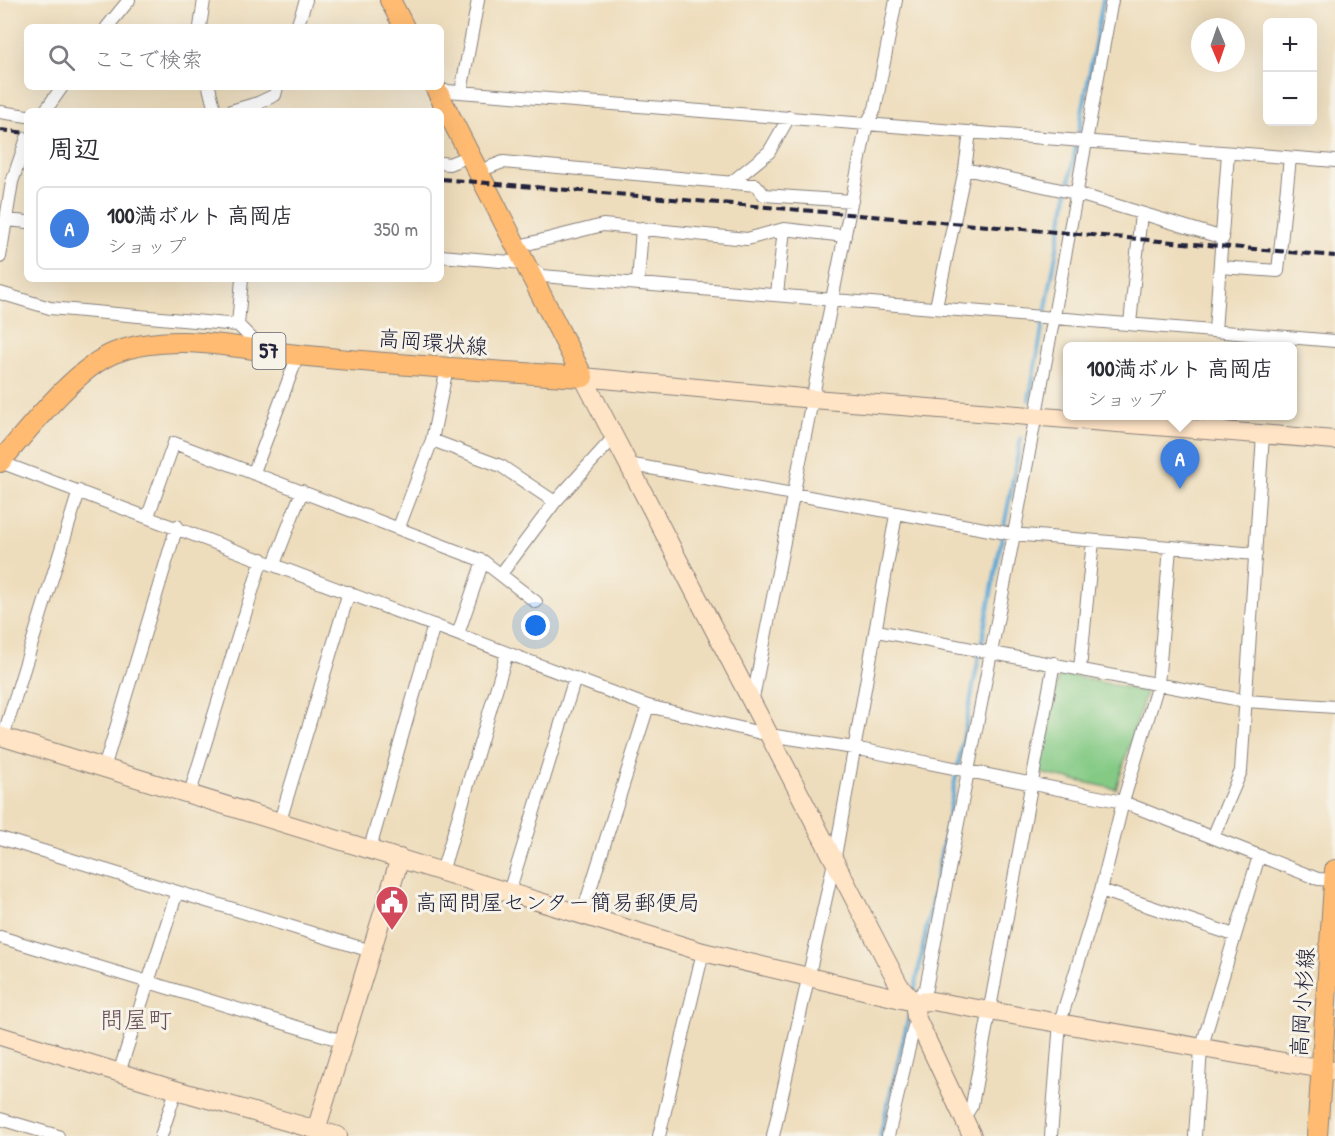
<!DOCTYPE html>
<html lang="ja">
<head>
<meta charset="utf-8">
<style>
	:root { --surface:#fff; --page:#f2f2f3; --text:#2b2b33; --muted:#7c7c81; --line:#e1e1e2; --accent:#db2777 }
	body { margin:0; font-family:"Patrick Hand","Klee One",sans-serif; background:var(--page); color:var(--text) }
	.controls { position:absolute; right:18px; top:18px; display:grid; overflow:hidden; border-radius:9px; box-shadow:0 6px 24px #0002 }
	.controls button { width:54px; height:54px; display:grid; place-items:center; padding:0; border:0; border-bottom:2px solid var(--line); background:var(--surface); color:var(--text); font:30px sans-serif }
	.compass { position:absolute; left:1191px; top:18px; width:54px; height:54px; border-radius:50%; background:var(--surface); box-shadow:0 6px 24px #0002; rotate:178deg }
	.you { position:absolute; left:536px; top:626px; width:21px; height:21px; margin:-15px; border:4px solid #fff; border-radius:50%; background:#1a73e8; box-shadow:0 0 0 9px #1a73e833 }
	.badge { display:grid; place-items:center; width:39px; height:39px; border-radius:50%; background:var(--accent); color:#fff; font-size:20px; font-weight:700 }
	.pin { position:absolute; translate:-50% -50px; filter:drop-shadow(0 2px 3px #0008) }
	.pin::after { content:''; position:absolute; top:32px; width:21px; height:18px; background:inherit; clip-path:polygon(0 0,100% 0,50% 100%) }
	.popup { position:absolute; left:1063px; top:342px; width:234px; height:78px; box-sizing:border-box; display:grid; place-content:center; border-radius:9px; background:var(--surface); filter:drop-shadow(0 2px 4px #0005); font-size:20px; white-space:nowrap; color:var(--muted) }
	.popup b { font-size:22px; color:var(--text) }
	.popup::after { content:''; position:absolute; left:50%; top:100%; margin-left:-12px; border:12px solid transparent; border-top-color:var(--surface) }
	.list { margin:0; padding:0; list-style:none }
	h2 { display:flex; justify-content:space-between; align-items:center; height:78px; margin:0; padding:0 24px; font-size:26px }
	h2 small { font-size:20px; font-weight:400; color:var(--muted) }
	.list li { display:grid; grid-template-columns:39px 1fr auto; gap:18px; align-items:center; box-sizing:border-box; height:84px; margin:0 12px 12px; padding:0 12px; border:2px solid var(--line); border-radius:9px }
	.list b { display:block; font-size:22px; white-space:nowrap }
	.list p { margin:0; font-size:20px; white-space:nowrap; color:var(--muted) }
	.list em { font-size:20px; font-style:normal; color:var(--muted) }
	.icon { flex:none; width:33px; height:33px; fill:none; stroke:currentColor; stroke-width:2; stroke-linecap:round; stroke-linejoin:round }
	.map { position:relative; flex:none; width:1335px; height:1136px; overflow:hidden }
	.search { position:absolute; background:var(--surface); box-shadow:0 6px 24px #0002; left:24px; top:24px; width:420px; height:66px; display:flex; align-items:center; gap:15px; box-sizing:border-box; padding:0 21px; border-radius:9px; color:var(--muted); font-size:22px }
	.panel { position:absolute; background:var(--surface); box-shadow:0 6px 24px #0002; left:24px; top:108px; width:420px; height:174px; border-radius:9px }
	.map>svg:first-child { display:block }
</style>
</head>
<body>
<div class="map">
<svg width="1335" height="1136" viewBox="0 0 1335 1136">
	<rect width="100%" height="100%" fill="#f7f3e8"/>
	<filter id="ink" filterUnits="userSpaceOnUse"><feTurbulence type="fractalNoise" baseFrequency=".0167" numOctaves="2"/><feDisplacementMap in="SourceGraphic" scale="12" xChannelSelector="R" yChannelSelector="G"/><feConvolveMatrix kernelMatrix="1 2 1 2 8 2 1 2 1" color-interpolation-filters="sRGB"/></filter>
	<filter id="wash" filterUnits="userSpaceOnUse"><feTurbulence type="fractalNoise" baseFrequency=".008" numOctaves="4" result="noise"/><feDisplacementMap in="SourceGraphic" scale="24" xChannelSelector="R" yChannelSelector="G"/><feGaussianBlur stdDeviation="1.35" result="paint"/><feColorMatrix in="noise" values="0 0 0 0 0 0 0 0 0 0 0 0 0 0 0 0 0 1.4 0 .05"/><feComposite in="paint" operator="in"/></filter>
	<g filter="url(#wash)">
		<rect width="100%" height="100%" fill="#eeddbc"/>
		<path fill="#84ca85" stroke="#537660" stroke-width="1.5" d="M1059,673L1146,692L1116,789L1040,773Z"/>
		<g fill="none" stroke-linecap="round" stroke-linejoin="round">
			<path stroke="#5da9d6" stroke-width="4" d="M1029,400L1103,0
				M914,994L1021,438
				M880,1136L909,1016"/>
		</g>
	</g>
	<g filter="url(#ink)">
		<g fill="none" stroke-linecap="round" stroke-linejoin="round">
			<defs>
				<path id="street" d="M107,27L129,0
					M200,27L204,0
					M297,27L306,0
					M209,87L215,111
					M461,92L478,0
					M439,95L447,91L1335,161
					M258,103L275,95L277,87
					M45,111L62,87
					M231,111L258,103L257,111
					M0,112L27,116
					M441,163L449,164L469,156
					M965,169L1075,193L1223,238
					M477,172L503,162L756,185L764,195L852,201
					M732,182L769,152L789,117
					M7,220L27,222
					M515,247L603,225L747,239L784,229L845,236
					M441,256L523,263L542,276L1335,341
					M0,257L12,182L27,138
					M1220,267L1278,271L1290,158
					M638,283L642,228
					M0,293L50,308L238,325L262,349
					M777,294L784,229
					M936,307L965,169L970,132
					M1130,324L1141,213
					M238,325L242,279
					M1215,331L1228,153
					M432,440L501,466L555,502
					M0,462L648,706L769,735L854,748L1123,802L1318,879L1334,880
					M628,464L1012,534L1256,554
					M254,472L298,355
					M148,516L174,443L483,561L536,602
					M399,527L432,440L447,368
					M274,564L302,491
					M501,574L555,502L615,436
					M877,631L1246,701L1335,707
					M458,634L483,561
					M1080,669L1093,541
					M752,703L867,123L875,109L896,0
					M3,737L79,491
					M104,768L177,526
					M190,793L262,559
					M280,821L349,592
					M1213,837L1241,771L1263,435
					M0,838L371,951
					M370,848L434,625
					M442,872L507,653
					M1101,890L1234,935
					M509,892L575,678
					M582,915L648,706
					M0,937L343,1041
					M914,1002L926,988L1014,534L1112,0
					M119,1073L177,892
					M0,1119L58,1136
					M963,1119L972,1105L1054,663
					M161,1136L176,1090
					M659,1136L703,952
					M773,1136L834,862L896,515
					M888,1136L916,1018
					M1051,1136L1060,1022L1101,890L1123,802L1158,684L1170,548
					M1195,1136L1201,1049L1259,856"/>
				<path id="secondary" d="M583,377L899,985L914,1002L916,1017L972,1136
					M583,377L813,399L1335,440
					M0,736L703,952L914,1002L932,1001L1335,1071
					M0,1036L176,1090L338,1136
					M316,1130L400,858"/>
				<path id="primary" d="M390,0L404,27
					M435,87L583,377
					M0,462C28,430 76,368 114,353C172,330 239,349 298,355C393,365 488,371 583,377
					M1317,1136L1335,870"/>
			</defs>
			<use href="#street" stroke="#88807c" stroke-width="14"/>
			<use href="#secondary" stroke="#88807c" stroke-width="20"/>
			<use href="#primary" stroke="#88807c" stroke-width="22"/>
			<use href="#street" stroke="#fff" stroke-width="12"/>
			<use href="#secondary" stroke="#ffe4c6" stroke-width="18"/>
			<use href="#primary" stroke="#ffbb71" stroke-width="20"/>
			<path stroke="#22223b" stroke-width="4" stroke-dasharray="9 4.5" stroke-linecap="butt" d="M0,130L27,133
				M441,179L1335,256"/>
		</g>
	</g>
	<defs>
		<symbol id="civic-pin" viewBox="-11 -11 22 30"><path d="M0 17L-7.5 6A9.5 9.5 0 1 1 7.5 6Z" fill="#d1495b" stroke="#f7f3e8"/><path d="M-.6-6.5H3V-4.5H.6V-3L4-1V1h2V6H-6V1h2V-1L-.6-3ZM-1.2 2.5V6h2.4V2.5Z" fill="#fff"/></symbol>
	</defs>
	<g fill-rule="evenodd">
		<use href="#civic-pin" x="373" y="883" width="38" height="52"/>
	</g>
	<g text-anchor="middle" stroke-width="6" stroke-linejoin="round" paint-order="stroke">
		<rect fill="#f7f3e8" stroke="#62616f" stroke-width="1.5" x="252.5" y="333" width="33" height="36" rx="4.5"/>
		<g font-size="21" font-weight="bold" fill="#22223b">
			<text x="269" y="358">57</text>
		</g>
		<g font-size="22" fill="#22223b" stroke="#f7f3e8">
			<text transform="translate(433 342) rotate(5)" y="8">高岡環状線</text>
			<text transform="translate(1302 1002) rotate(-86)" y="8">高岡小杉線</text>
		</g>
		<g font-size="22" fill="#22223b" stroke="#f7f3e8" text-anchor="start">
			<text x="415" y="910">高岡問屋センター簡易郵便局</text>
		</g>
		<g font-size="24" fill="#664e58" stroke="#f7f3e8">
			<text x="136" y="1028">問屋町</text>
		</g>
	</g>
</svg>
<div class="controls">
<button>+</button>
<button>−</button>
</div>
<svg class="compass" viewBox="-18 -18 36 36"><path d="M0-13l5 13h-10z" fill="#e53935"/><path d="M0 13l5-13h-10z" fill="#7c7c81"/></svg>
<div class="you"></div>
<div class="pin badge" style="left:1180px;top:489px;background:#3f7fe0">A</div>
<div class="popup"><b>100満ボルト 高岡店</b>ショップ</div>
<div class="search"><svg class="icon" aria-label="search" viewBox="0 0 24 24"><circle cx="10" cy="10" r="6"/><path d="M15 15l6 6"/></svg>ここで検索</div>
<section class="panel">
<h2>周辺<small></small></h2>
<ul class="list">
<li><span class="badge" style="background:#3f7fe0">A</span><div><b>100満ボルト 高岡店</b><p>ショップ</p></div><em>350 m</em></li>
</ul>
</section>
</div>
</body>
</html>
